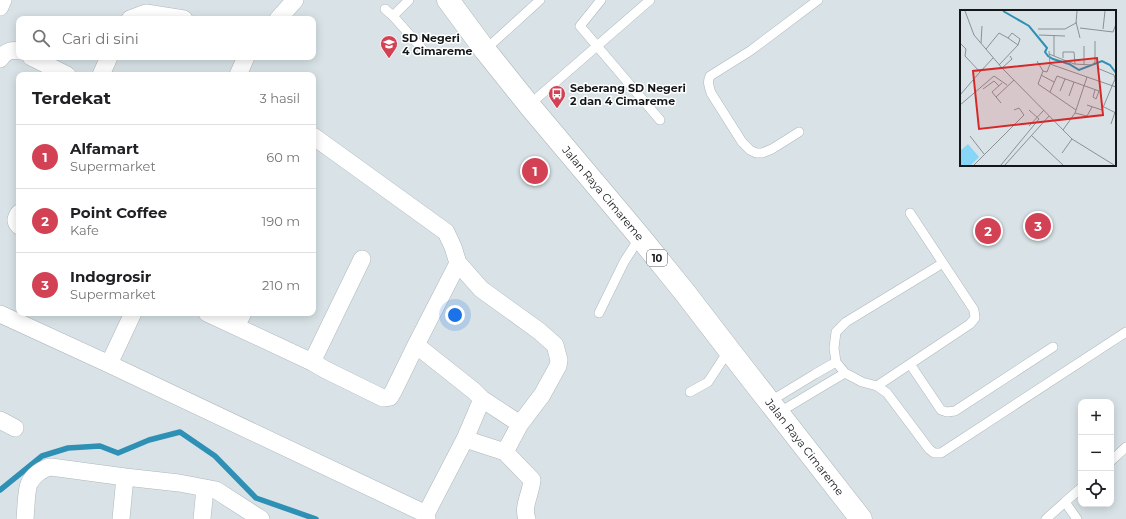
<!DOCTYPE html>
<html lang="id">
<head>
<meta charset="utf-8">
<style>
	:root { --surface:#fff; --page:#f2f2f2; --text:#202124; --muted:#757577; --line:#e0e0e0; --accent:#d24154 }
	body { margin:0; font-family:Montserrat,sans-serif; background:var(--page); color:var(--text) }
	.controls { position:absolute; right:12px; bottom:12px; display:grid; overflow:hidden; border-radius:8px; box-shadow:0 2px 10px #0003 }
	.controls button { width:36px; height:36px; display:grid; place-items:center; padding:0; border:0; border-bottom:1px solid var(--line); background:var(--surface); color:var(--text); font:20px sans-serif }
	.you { position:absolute; left:455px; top:315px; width:14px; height:14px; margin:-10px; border:3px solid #fff; border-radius:50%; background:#1a73e8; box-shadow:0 0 0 6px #1a73e833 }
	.badge { display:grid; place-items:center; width:26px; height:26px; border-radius:50%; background:var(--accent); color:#fff; font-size:13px; font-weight:700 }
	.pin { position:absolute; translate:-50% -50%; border:2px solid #fff; box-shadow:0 1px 4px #0006 }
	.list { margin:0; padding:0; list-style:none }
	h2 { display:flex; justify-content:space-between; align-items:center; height:52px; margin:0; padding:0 16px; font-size:17px }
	h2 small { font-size:13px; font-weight:400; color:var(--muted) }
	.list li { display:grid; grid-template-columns:26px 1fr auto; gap:12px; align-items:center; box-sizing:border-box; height:64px; padding:0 16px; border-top:1px solid var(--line) }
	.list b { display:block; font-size:15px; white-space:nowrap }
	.list p { margin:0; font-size:13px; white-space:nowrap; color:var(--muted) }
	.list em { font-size:13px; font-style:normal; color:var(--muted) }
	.icon { flex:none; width:22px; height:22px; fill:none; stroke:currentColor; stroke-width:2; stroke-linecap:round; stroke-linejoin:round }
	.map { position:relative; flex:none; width:1126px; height:519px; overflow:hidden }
	.search { position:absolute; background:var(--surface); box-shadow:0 2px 10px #0003; left:16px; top:16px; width:300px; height:44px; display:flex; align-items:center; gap:10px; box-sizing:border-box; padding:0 14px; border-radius:8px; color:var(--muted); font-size:15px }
	.panel { position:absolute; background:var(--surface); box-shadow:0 2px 10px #0003; left:16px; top:72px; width:300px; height:244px; border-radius:8px }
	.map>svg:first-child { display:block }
</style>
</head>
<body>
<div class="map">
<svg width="1126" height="519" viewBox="0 0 1126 519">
	<rect width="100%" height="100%" fill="#d9e3e7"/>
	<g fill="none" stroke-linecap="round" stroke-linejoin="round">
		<path stroke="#2e90b4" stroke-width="5.5" d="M0,490L42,456L68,448L100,446L118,453L149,440L180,432L215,456L256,498L316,519"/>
		<defs>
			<path id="lane" d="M601,0L580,26L660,120
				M385,9L393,16L425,52
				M393,16L409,0
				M485,50L540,0
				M529,105L650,0
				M799,132L772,149L762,153H756L750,150L742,142L711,93C709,86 707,82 710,76L750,51L818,0
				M943,263L846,322L836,332L834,348L836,362L845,373L862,382L877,386L887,393L929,449L934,453H941L1126,332
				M599,313L624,262L640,237
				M910,364L941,410L947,412L955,411L1053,347
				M877,386L970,324L975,318L974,310L910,213
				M690,392L708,382L729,350
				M769,402L815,374L836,362
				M778,413L823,386L845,373
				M1111,461L1126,447
				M1046,519L1065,502
				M1077,519L1065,502L1081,488"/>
			<path id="street" d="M0,7L3,0
				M130,19L146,13L184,19
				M278,19L295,0
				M31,57L67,75
				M0,59C5,52 10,49 19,51
				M101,75L109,57
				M238,75L246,57
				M313,136L446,232L453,247L458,263L481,289L539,331L555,345L559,360L558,366L542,395L520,424L505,452L532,480C531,494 522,506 527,519
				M19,213C16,218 14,221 19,226
				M133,313L109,364L426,514L427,519
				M207,313L312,362L326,370L383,398L390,397L394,390L416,345L458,263
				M0,314L109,364
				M236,326L243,313
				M416,345L474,391L482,399L520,424
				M312,362L362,259
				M0,420L15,428
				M465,439L482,399
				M426,514L465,439L505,452
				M25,519C26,510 26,491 29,484C32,476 43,468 51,467L125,477L179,483L216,490L261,519
				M121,519L125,477
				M202,519L205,488"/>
			<g id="highway">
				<path id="s1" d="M448,0L485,50L529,105L640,237L686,294L729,350L861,519"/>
			</g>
		</defs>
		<use href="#lane" stroke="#aeb7bb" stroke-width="10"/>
		<use href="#street" stroke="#aeb7bb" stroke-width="18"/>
		<use href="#highway" stroke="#aeb7bb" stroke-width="23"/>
		<use href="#lane" stroke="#fff" stroke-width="9"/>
		<use href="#street" stroke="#fff" stroke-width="17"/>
		<use href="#highway" stroke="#fff" stroke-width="22"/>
	</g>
	<defs>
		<symbol id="school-pin" viewBox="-11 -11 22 30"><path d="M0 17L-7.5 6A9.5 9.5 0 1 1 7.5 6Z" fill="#d24154" stroke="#fff"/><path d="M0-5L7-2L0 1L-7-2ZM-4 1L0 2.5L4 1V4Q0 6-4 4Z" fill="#fff"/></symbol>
		<symbol id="bus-pin" viewBox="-11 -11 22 30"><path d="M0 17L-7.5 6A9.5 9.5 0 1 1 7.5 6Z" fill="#d24154" stroke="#fff"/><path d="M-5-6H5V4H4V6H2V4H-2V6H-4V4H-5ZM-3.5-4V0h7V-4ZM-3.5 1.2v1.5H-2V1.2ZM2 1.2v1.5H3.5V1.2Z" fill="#fff"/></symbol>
	</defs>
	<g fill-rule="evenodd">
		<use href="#school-pin" x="379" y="34" width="20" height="27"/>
		<use href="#bus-pin" x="547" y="84" width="20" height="27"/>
	</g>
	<g text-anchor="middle" stroke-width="3" stroke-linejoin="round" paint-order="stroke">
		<rect fill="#fff" stroke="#5a5d5e" stroke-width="1" x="647" y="250" width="20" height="16" rx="3"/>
		<g font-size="10" font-weight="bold" fill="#141719">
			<text x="657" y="262">10</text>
		</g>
		<g font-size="11" font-weight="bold" fill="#141719" stroke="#fff" text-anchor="start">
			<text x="402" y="42">SD Negeri<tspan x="402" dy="13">4 Cimareme</tspan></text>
			<text x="570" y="92">Seberang SD Negeri<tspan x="570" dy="13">2 dan 4 Cimareme</tspan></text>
		</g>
		<g font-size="11" fill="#141719" stroke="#fff">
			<text dy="4" stroke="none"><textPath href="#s1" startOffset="248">Jalan Raya Cimareme</textPath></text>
			<text dy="4" stroke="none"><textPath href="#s1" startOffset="572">Jalan Raya Cimareme</textPath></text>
		</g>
	</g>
	<g transform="translate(960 10)">
		<rect width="156" height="156" fill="#d9e3e7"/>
		<path d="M8,134L19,147L11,155H0V141Z" fill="#87d5f7"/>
		<path fill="none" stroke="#2e90b4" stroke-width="2" d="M43,1L69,16L87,38L85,42L88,46L93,49L109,54L119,60L142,51L150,55L156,63"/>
		<path fill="none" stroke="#8a9195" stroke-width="1" d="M5,1L14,25L42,58L112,129L154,155M116,12L120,28M120,18L153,22L156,14M78,19H105L116,13L117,1M143,19L145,1M52,23L60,29L58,35L48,28ZM79,25L105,26M94,26V46M0,33L6,39L5,46L20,62L0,85M21,33L22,16M124,36V54M26,39L39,23L48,28M89,41L90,54L127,67L115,103L103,120M89,44L114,54L132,55L135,52V31M103,48V42H114L115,54M77,51L83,61L78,74L116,100M39,55L58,35M42,58L52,49L50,46M83,61L87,62L90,54M20,62L33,48M81,65L94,72M127,67L156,77M23,79L34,71L39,76M100,81L105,69M90,82L97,66L139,81L136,89L133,87L135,80M109,86L114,72M36,87L54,70M41,93L32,82L42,73M0,95L34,66L47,75M127,95L142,100L155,69L154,65L137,58M144,97L156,103M115,103L127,106L132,97M151,114L155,102M69,116L84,100M71,125L103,155M10,126L24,144M102,143L112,129M14,155L64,105L59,98L54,100M41,155L79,109L69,100M45,155L89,106"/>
		<path fill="#d62828" fill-opacity="0.15" stroke="#d62828" stroke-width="2" d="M137,48L143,105L19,119L13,61Z"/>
		<rect width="156" height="156" fill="none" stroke="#141719" stroke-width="2"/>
	</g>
</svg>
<div class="controls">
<button>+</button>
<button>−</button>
<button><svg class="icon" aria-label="locate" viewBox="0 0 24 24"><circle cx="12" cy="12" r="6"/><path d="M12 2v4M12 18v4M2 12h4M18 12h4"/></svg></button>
</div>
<div class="you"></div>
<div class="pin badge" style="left:535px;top:171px">1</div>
<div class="pin badge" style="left:988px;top:231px">2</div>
<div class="pin badge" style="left:1038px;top:226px">3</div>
<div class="search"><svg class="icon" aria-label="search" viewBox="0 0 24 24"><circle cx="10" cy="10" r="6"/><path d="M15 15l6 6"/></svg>Cari di sini</div>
<section class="panel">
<h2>Terdekat<small>3 hasil</small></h2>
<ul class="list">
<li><span class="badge">1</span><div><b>Alfamart</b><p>Supermarket</p></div><em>60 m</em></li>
<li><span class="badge">2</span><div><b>Point Coffee</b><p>Kafe</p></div><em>190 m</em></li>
<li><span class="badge">3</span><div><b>Indogrosir</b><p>Supermarket</p></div><em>210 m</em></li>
</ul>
</section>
</div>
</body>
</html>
